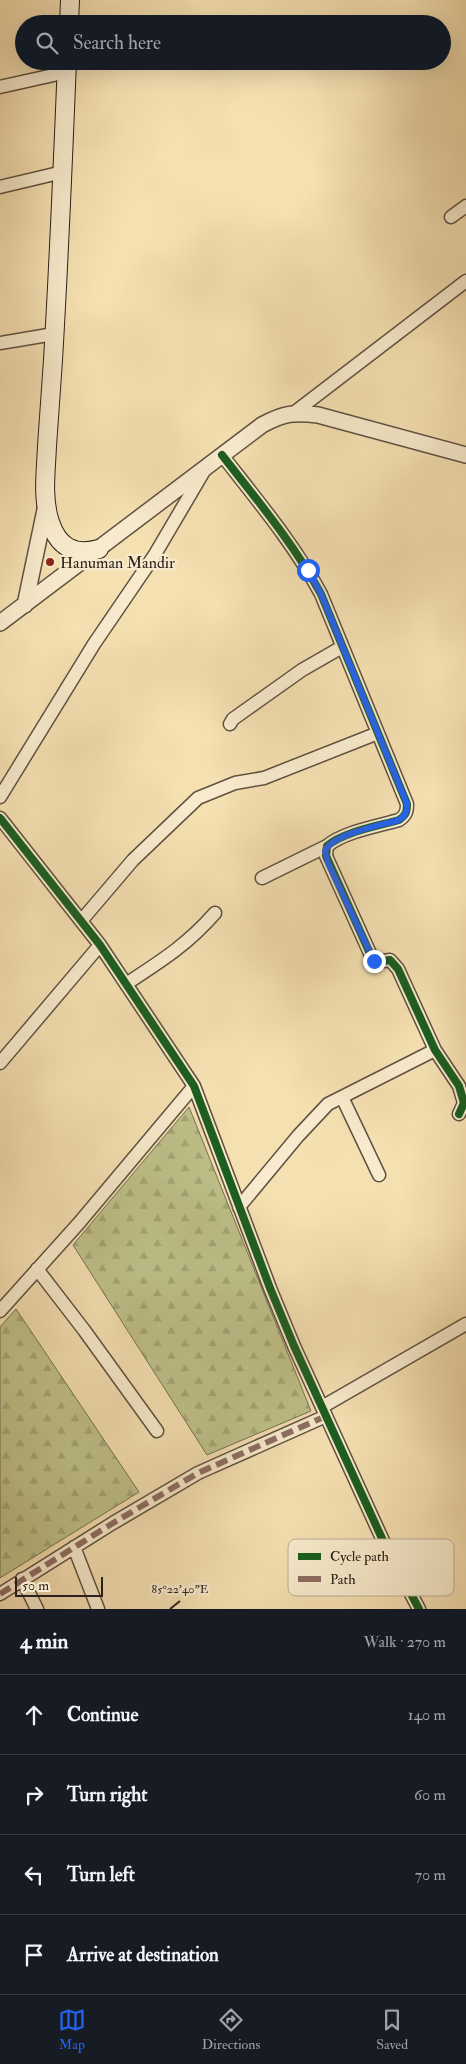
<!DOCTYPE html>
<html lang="en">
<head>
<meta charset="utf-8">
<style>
	:root { --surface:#171b24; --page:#20242c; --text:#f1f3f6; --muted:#9ea1a6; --line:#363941; --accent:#2563eb }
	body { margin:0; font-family:"IM FELL Double Pica",serif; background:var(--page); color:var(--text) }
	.scale { position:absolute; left:15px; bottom:12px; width:88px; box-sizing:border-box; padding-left:5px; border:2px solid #2d211b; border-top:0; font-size:14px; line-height:18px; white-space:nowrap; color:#2d211b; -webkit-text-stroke:4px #f8ebcd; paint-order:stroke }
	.stop { position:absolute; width:15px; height:15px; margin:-11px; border:4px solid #2563eb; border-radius:50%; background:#fff }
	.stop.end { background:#2563eb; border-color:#fff; box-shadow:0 1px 5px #0008 }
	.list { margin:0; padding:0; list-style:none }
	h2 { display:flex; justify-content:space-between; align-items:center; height:65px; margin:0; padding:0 20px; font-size:21px }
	h2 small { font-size:16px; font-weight:400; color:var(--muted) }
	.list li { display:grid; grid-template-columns:32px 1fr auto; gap:15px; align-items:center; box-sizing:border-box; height:80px; padding:0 20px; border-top:1px solid var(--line) }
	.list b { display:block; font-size:19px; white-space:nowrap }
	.list em { font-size:16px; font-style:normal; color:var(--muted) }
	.icon { flex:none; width:28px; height:28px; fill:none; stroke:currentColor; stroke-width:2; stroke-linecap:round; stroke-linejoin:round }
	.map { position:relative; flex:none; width:466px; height:1609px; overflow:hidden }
	.search { position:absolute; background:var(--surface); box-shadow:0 5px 20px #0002; left:15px; right:15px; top:15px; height:55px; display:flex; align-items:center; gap:12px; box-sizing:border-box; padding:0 18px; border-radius:28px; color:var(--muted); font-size:19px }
	.sheet { height:385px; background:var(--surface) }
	nav { display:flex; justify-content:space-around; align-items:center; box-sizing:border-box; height:70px; border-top:1px solid var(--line); background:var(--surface); font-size:14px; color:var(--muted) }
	nav a { display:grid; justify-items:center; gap:2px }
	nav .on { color:var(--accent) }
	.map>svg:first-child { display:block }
</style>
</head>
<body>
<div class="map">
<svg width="466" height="1609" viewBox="0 0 466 1609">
	<defs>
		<pattern id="forest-firs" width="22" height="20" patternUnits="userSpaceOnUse" patternTransform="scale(1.25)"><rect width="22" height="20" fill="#bfc18a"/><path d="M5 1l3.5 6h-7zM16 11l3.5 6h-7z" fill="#a4a676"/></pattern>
	</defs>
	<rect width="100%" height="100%" fill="#f5e0b2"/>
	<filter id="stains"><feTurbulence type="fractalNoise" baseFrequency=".004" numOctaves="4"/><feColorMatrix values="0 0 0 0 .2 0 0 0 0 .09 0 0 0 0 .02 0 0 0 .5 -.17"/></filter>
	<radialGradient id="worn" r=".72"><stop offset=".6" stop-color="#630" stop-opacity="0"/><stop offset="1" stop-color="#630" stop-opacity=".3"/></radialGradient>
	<path fill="url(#forest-firs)" stroke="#767152" d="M189,1107L311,1411L207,1455L73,1245Z
		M16,1309L139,1492L0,1578V1327Z"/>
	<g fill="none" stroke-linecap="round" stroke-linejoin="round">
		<defs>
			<path id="minor" d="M0,87L67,72
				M0,187L63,172
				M451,217L466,206
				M0,343L54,334
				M295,412L466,281
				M222,455C257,500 294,544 321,594L407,804C407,812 406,815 399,820C378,826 343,832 327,846L326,856L373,960L377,962L390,960L398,969L435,1050L459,1086L464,1103L459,1114
				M230,724L233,719L302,670L342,647
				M0,797L94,644L154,556L204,471
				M0,818L100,945L194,1086L270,1288L294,1346L385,1545L419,1609
				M262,878L327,846
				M81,921L133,860L198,798L235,783L264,778L378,733
				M126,984C161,961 187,945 215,913
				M0,1063L100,945
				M342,1097L379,1175
				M239,1207L298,1136L328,1104L435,1050
				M37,1269L84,1330L157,1431
				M0,1311L79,1223L194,1086
				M322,1407L466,1324
				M74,1547L98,1609
				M22,1579L37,1609
				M0,1594L113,1523L198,1473L326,1416"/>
			<path id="tertiary" d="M25,605L46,505
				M0,623L262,425C284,413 294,412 318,415L466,455"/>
			<path id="secondary" d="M69,24L70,0
				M67,61C63,161 59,260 53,360C51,389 49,418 47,446C46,471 42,498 50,522C58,546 73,556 99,549"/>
		</defs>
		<use href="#minor" stroke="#5f5141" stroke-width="15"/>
		<use href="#tertiary" stroke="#5f5141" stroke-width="18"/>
		<use href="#secondary" stroke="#2d211b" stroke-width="20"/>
		<use href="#minor" stroke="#f8ebcd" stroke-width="12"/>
		<use href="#tertiary" stroke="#f8ebcd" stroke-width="15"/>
		<use href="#secondary" stroke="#f8ebcd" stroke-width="18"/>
		<path stroke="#8d6e63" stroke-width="6" stroke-dasharray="12 6" stroke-linecap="butt" d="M0,1594L113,1523L198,1473L326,1416"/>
		<defs>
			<path id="cycleway" d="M222,455C257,500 294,544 321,594L407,804C407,812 406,815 399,820C378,826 343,832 327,846L326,856L373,960L377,962L390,960L398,969L435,1050L459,1086L464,1103L459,1114
				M0,818L100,945L194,1086L270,1288L294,1346L385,1545L419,1609"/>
		</defs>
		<use href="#cycleway" stroke="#f8ebcd" stroke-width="11"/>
		<use href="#cycleway" stroke="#1b5e20" stroke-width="8"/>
	</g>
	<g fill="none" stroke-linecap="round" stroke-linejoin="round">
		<path stroke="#2563eb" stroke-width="6" d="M308,570L321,594L407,804C407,812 406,815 399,820C382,825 332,834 325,851L328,863L374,961"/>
	</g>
	<path fill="none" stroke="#2d211b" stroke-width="2" d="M170,1609L180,1601"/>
	<circle fill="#8f2418" stroke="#f8ebcd" stroke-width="2" cx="50" cy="562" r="5"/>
	<g text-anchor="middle" stroke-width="4.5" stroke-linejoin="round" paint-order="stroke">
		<g font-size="16" fill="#2d211b" stroke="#f8ebcd" text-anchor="start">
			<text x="60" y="568">Hanuman Mandir</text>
		</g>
	</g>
	<rect x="288" y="1539" width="166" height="57" rx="8" fill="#f8ebcd" stroke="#bbae98" stroke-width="1"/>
	<rect x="298" y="1553" width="23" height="7" fill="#1b5e20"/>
	<rect x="298" y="1576" width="23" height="6" fill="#8d6e63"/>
	<g font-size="14" fill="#2d211b">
		<text x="330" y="1561">Cycle path</text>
		<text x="330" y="1584">Path</text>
	</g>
	<g font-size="12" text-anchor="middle" fill="#2d211b" stroke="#f8ebcd" stroke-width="4.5" stroke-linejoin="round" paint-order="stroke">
		<text x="180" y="1593">85°22'40"E</text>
	</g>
	<rect width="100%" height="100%" filter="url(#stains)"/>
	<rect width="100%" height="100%" fill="url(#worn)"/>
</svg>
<div class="scale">50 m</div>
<div class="stop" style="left:308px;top:570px"></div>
<div class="stop end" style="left:374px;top:961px"></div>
<div class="search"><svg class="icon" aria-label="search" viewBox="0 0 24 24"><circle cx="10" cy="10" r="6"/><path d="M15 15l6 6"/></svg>Search here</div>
</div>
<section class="sheet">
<h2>4 min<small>Walk · 270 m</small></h2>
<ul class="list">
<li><svg class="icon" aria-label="ahead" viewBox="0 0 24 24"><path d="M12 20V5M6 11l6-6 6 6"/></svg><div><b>Continue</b></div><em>140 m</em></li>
<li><svg class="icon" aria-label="right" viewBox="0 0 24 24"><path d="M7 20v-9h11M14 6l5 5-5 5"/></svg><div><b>Turn right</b></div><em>60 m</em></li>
<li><svg class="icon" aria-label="left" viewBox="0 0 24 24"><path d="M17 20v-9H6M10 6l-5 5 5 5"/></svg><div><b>Turn left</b></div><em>70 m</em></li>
<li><svg class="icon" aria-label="arrive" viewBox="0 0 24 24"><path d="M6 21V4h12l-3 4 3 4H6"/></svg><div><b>Arrive at destination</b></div></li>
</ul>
</section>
<nav>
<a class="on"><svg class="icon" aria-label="map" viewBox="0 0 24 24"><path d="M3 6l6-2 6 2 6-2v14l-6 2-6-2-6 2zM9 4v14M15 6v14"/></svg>Map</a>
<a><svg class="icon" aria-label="directions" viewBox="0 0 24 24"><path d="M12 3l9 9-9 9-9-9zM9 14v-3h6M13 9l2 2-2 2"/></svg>Directions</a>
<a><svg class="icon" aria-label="saved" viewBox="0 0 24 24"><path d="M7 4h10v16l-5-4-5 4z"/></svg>Saved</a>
</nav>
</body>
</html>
